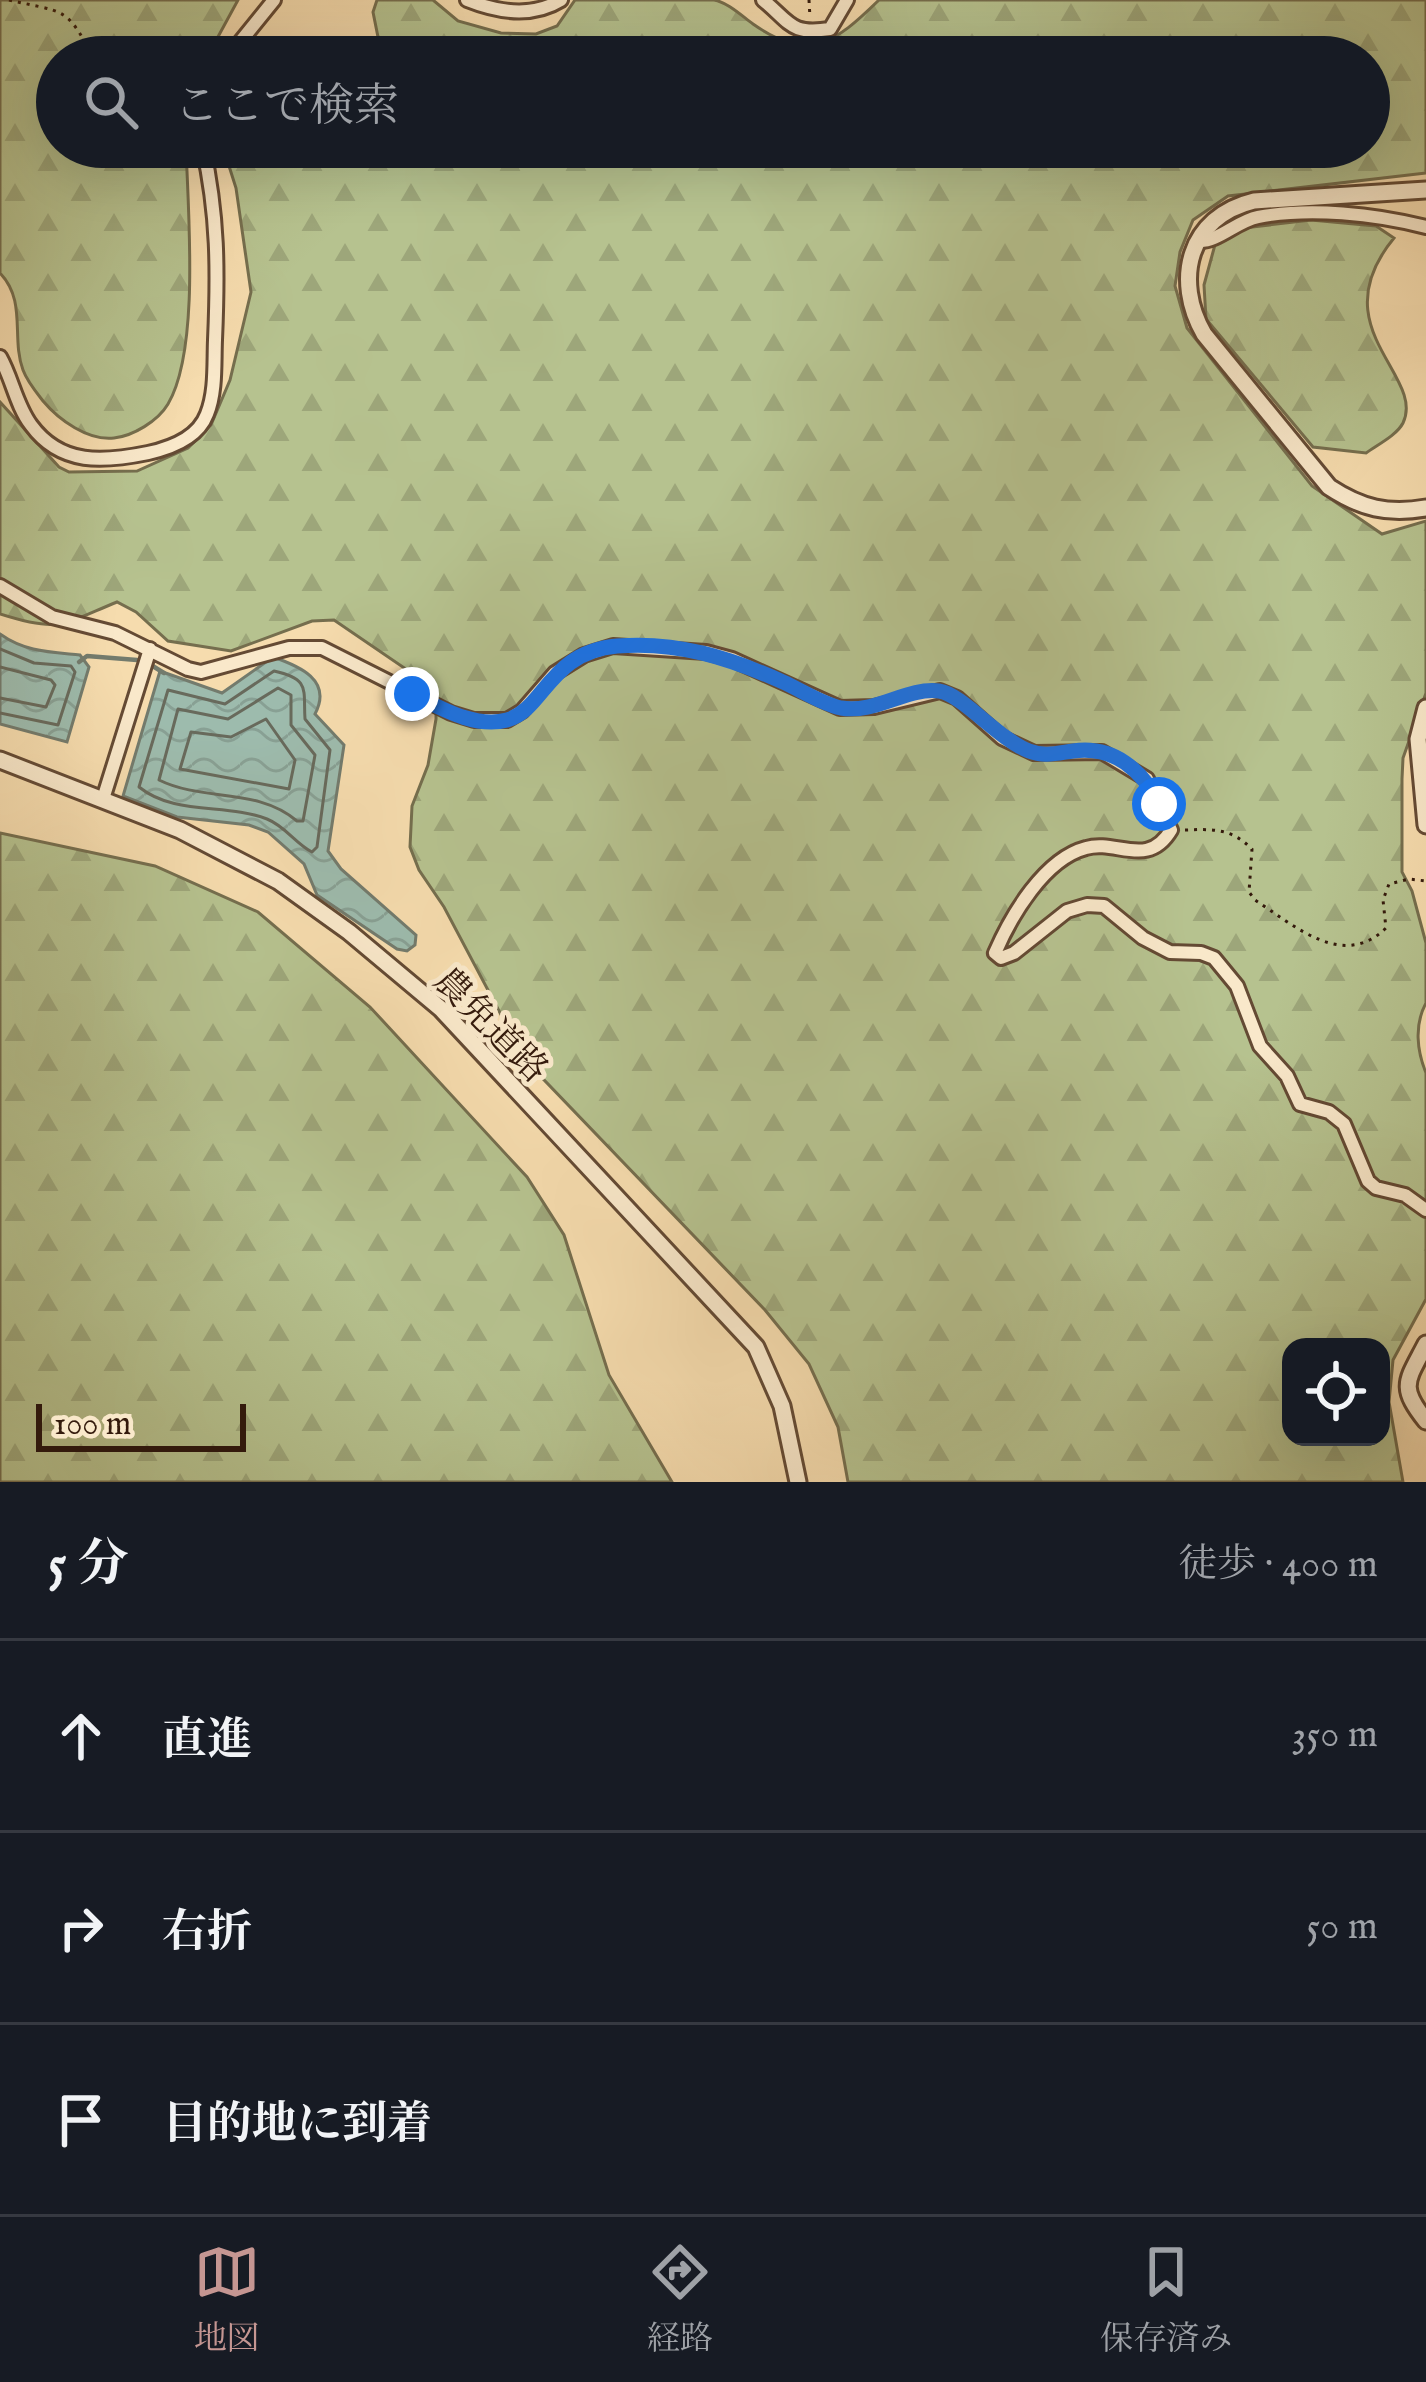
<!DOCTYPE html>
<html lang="ja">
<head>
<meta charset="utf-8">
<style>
	:root { --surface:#171b24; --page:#242831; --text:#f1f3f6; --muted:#9ea1a6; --line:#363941; --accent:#c59692 }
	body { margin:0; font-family:"IM FELL English","Noto Serif JP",serif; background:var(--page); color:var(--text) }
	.controls { position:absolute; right:36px; bottom:36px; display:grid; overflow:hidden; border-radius:24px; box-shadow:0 12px 48px #0002 }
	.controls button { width:108px; height:108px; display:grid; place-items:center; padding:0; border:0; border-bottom:3px solid var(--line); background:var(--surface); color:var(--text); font:60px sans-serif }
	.scale { position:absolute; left:36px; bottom:30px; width:210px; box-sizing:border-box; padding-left:12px; border:6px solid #341a0c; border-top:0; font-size:33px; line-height:42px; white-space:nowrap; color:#341a0c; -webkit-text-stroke:9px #f9e8ca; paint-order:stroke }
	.stop { position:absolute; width:36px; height:36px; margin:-27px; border:9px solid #1a73e8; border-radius:50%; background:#fff }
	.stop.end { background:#1a73e8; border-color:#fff; box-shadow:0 3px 12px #0008 }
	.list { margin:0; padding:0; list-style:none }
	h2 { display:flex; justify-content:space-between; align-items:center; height:156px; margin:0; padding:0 48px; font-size:51px }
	h2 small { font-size:39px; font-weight:400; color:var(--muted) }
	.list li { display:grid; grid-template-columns:78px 1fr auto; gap:36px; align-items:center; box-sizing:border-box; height:192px; padding:0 48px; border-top:3px solid var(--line) }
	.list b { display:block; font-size:45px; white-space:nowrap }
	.list em { font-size:39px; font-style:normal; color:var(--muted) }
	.icon { flex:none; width:66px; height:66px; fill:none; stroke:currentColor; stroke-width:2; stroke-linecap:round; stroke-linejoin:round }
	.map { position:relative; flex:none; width:1426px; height:1482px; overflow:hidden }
	.search { position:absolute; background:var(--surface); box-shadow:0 12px 48px #0002; left:36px; right:36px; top:36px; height:132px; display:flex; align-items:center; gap:30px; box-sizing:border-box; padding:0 42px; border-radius:66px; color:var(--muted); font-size:45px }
	.sheet { height:732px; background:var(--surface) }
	nav { display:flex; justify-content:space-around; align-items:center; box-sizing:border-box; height:168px; border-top:3px solid var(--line); background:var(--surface); font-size:33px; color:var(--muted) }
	nav a { display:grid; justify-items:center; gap:6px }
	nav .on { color:var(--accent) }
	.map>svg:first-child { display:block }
</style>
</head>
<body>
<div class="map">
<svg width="1426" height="1482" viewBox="0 0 1426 1482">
	<defs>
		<pattern id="forest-firs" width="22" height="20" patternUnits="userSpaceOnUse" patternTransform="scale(3)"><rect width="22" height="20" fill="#b6c28f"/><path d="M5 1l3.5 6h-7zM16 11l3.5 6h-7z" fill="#9da67a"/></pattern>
		<pattern id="water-waves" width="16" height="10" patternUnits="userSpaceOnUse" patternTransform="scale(3)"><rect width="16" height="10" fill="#9dbbad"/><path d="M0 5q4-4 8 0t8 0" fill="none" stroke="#88a094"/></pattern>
	</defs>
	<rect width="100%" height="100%" fill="#f6dcae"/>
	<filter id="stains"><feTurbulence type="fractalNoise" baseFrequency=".00167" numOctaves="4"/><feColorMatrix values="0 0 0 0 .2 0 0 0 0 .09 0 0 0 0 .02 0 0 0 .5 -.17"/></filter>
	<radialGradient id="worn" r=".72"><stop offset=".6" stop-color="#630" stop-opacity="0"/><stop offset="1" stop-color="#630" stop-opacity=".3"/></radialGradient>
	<path fill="url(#forest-firs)" stroke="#756e4e" stroke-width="3" fill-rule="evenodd" d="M0,0H238L207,57H57V147H186C188,211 200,350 168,404C158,421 133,436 114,438C88,441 59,420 43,401C36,392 27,381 23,370C11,338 27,301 0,273Z
		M377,0H433L458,21L501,33L536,34L557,26L575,0C618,0 673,0 714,0C727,2 742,16 753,24C809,63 835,43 879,0H1426V173L1228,196L1193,220L1180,252L1175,286L1187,328L1312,486L1382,534L1426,521V693L1403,758L1402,779V872L1412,891L1426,943V1003C1414,1025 1417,1051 1426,1073V1299L1393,1360L1389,1402L1403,1482H848L838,1427L809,1364L765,1310L525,1060L444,907L419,870L410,847L412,806L428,765L436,719V697L422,680L334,620L312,621L231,651L168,641L136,612L117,602C61,625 60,633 0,614V402L59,467L69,472L137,471L188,448L211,425L230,380L251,292L236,188L223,147C276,147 328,152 381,151L382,147H1369V57H382L373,12ZM1291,1347H1381V1437H1291Z
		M1311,220L1376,226L1394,238C1320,328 1426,375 1403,423C1397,435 1377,445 1366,453L1313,447L1206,319L1204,285L1216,241L1235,229Z
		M0,833L155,866L258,912L370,1007L527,1177L564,1235L609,1375L672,1482H0Z"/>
	<path fill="url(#water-waves)" stroke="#737b6d" stroke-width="3" d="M0,634C25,652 50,652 80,655L89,667L67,742L0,724Z
		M273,657C299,666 333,680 315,714L344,745L328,851L341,869L416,935L415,945L407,951L397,949L317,895L304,864L268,832L249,825L177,817L123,796L160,671L222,693Z"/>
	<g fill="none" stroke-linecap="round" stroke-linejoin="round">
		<path stroke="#686a5c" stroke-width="3" d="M0,649L34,663L71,666L75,672L58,725L0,713
			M0,667L51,680L55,685L46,707L0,698
			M274,671C311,679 303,690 305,719L330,750L317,847L312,852C296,844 285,826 267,819C226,803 175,816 139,787L168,690L225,704Z
			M278,688L291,695V725L315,755L303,821H297C257,787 204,802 159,780L178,709L228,719Z
			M266,719L295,760L289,789L180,769L191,732L231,737Z"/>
		<path stroke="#737b6d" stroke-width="4.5" d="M79,662L87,656L137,660
			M151,665L164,673"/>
		<defs>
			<path id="minor" d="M467,0C497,12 532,18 561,0
				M763,0C791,23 790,35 830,29L847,0
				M228,57L274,0
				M1199,241C1218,242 1237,221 1258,217C1310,207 1375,214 1426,227
				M0,357C12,378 16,405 31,425C61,466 104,462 148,453C171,448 198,438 207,414C216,392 214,364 215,340C218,271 218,215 203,147
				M0,586L52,617L115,633L188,669L201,672L289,648H322L451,713L474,720H507L522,711L555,673L584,655L613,646L706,652L732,659L840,708L874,707L940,691L957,698L1002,738L1034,753L1102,752L1147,779L1171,830C1148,869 1116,839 1086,848C1044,859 1011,916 995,953L1001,958L1014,953L1067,911L1087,905L1104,906L1143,938L1170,952L1201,953L1214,958L1237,986L1260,1046L1287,1076L1300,1104L1329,1112L1344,1124L1368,1181L1376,1188L1405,1195L1426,1210
				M103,799L150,649"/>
			<path id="tertiary" d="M1426,190L1254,201C1188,217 1173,280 1204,334L1329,487C1361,508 1388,515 1426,508
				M1426,708L1418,739L1426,825
				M0,760L180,830L278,881L349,932L441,1009L756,1347L782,1406L798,1482
				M1426,1344C1407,1381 1398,1386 1426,1421"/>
		</defs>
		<use href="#minor" stroke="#644a34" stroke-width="18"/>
		<use href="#tertiary" stroke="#644a34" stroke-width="21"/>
		<path stroke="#341a0c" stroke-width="3" stroke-dasharray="3 6" stroke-linecap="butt" d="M9,0C64,13 66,5 93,57
			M809,0L810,18
			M1185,830C1213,829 1231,828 1252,849L1249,892L1255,900C1295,926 1343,970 1386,928L1383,900L1389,884L1409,879L1426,881"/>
		<use href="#minor" stroke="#f9e8ca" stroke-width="12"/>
		<use href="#tertiary" stroke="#f9e8ca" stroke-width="15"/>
	</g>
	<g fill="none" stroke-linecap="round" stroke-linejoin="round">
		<path stroke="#1a73e8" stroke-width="15" d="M412,694C439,707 475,729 507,720C544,710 549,652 617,646C677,641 730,658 783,682C801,690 822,704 841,708C876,714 906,687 939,691C962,694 998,739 1029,751C1044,757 1058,753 1073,751C1114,745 1143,771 1159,804"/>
	</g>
	<g text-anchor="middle" stroke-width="10" stroke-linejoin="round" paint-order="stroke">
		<g font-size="36" fill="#341a0c" stroke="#f9e8ca">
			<text transform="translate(492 1024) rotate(45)" y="13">農免道路</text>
		</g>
	</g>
	<rect width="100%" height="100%" filter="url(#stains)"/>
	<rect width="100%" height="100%" fill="url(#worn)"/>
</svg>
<div class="controls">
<button><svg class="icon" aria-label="locate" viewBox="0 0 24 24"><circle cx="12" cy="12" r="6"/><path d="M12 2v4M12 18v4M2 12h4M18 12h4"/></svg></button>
</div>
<div class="scale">100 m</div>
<div class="stop" style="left:1159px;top:804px"></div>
<div class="stop end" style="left:412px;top:694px"></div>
<div class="search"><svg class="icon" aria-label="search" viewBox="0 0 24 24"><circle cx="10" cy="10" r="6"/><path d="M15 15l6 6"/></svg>ここで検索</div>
</div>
<section class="sheet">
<h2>5 分<small>徒歩 · 400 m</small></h2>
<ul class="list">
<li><svg class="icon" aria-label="ahead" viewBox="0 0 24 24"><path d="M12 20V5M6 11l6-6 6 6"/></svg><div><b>直進</b></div><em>350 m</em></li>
<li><svg class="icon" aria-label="right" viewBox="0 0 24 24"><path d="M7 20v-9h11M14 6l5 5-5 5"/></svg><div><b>右折</b></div><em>50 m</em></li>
<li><svg class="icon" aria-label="arrive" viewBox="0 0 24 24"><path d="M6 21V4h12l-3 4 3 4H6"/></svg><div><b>目的地に到着</b></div></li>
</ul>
</section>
<nav>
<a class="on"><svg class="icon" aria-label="map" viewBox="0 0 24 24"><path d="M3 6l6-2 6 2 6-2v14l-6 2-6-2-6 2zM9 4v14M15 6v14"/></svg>地図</a>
<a><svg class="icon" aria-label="directions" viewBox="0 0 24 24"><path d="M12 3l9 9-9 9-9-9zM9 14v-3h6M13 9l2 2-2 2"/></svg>経路</a>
<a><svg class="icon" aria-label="saved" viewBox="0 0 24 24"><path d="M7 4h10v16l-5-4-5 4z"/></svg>保存済み</a>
</nav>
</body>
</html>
